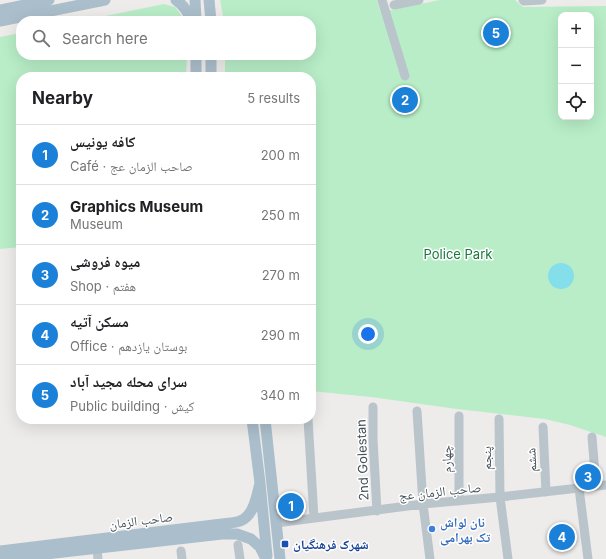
<!DOCTYPE html>
<html lang="en">
<head>
<meta charset="utf-8">
<style>
	:root { --surface:#fff; --page:#f2f2f2; --text:#202124; --muted:#757577; --line:#e0e0e0; --accent:#1a80d8 }
	body { margin:0; font-family:Inter,"Noto Naskh Arabic",sans-serif; background:var(--page); color:var(--text) }
	.controls { position:absolute; right:12px; top:12px; display:grid; overflow:hidden; border-radius:8px; box-shadow:0 4px 16px #0002 }
	.controls button { width:36px; height:36px; display:grid; place-items:center; padding:0; border:0; border-bottom:1px solid var(--line); background:var(--surface); color:var(--text); font:20px sans-serif }
	.you { position:absolute; left:368px; top:334px; width:14px; height:14px; margin:-10px; border:3px solid #fff; border-radius:50%; background:#1a73e8; box-shadow:0 0 0 6px #1a73e833 }
	.badge { display:grid; place-items:center; width:26px; height:26px; border-radius:50%; background:var(--accent); color:#fff; font-size:13px; font-weight:700 }
	.pin { position:absolute; translate:-50% -50%; border:2px solid #fff; box-shadow:0 1px 4px #0006 }
	.list { margin:0; padding:0; list-style:none }
	h2 { display:flex; justify-content:space-between; align-items:center; height:52px; margin:0; padding:0 16px; font-size:17px }
	h2 small { font-size:13px; font-weight:400; color:var(--muted) }
	.list li { display:grid; grid-template-columns:26px 1fr auto; gap:12px; align-items:center; box-sizing:border-box; height:60px; padding:0 16px; border-top:1px solid var(--line) }
	.list b { display:block; font-size:15px; white-space:nowrap }
	.list p { margin:0; font-size:13px; white-space:nowrap; color:var(--muted) }
	.list em { font-size:13px; font-style:normal; color:var(--muted) }
	.icon { flex:none; width:22px; height:22px; fill:none; stroke:currentColor; stroke-width:2; stroke-linecap:round; stroke-linejoin:round }
	.map { position:relative; flex:none; width:606px; height:559px; overflow:hidden }
	.search { position:absolute; background:var(--surface); box-shadow:0 4px 16px #0002; left:16px; top:16px; width:300px; height:44px; display:flex; align-items:center; gap:10px; box-sizing:border-box; padding:0 14px; border-radius:16px; color:var(--muted); font-size:15px }
	.panel { position:absolute; background:var(--surface); box-shadow:0 4px 16px #0002; left:16px; top:72px; width:300px; height:352px; border-radius:16px }
	.map>svg:first-child { display:block }
</style>
</head>
<body>
<div class="map">
<svg width="606" height="559" viewBox="0 0 606 559">
	<rect width="100%" height="100%" fill="#eeebeb"/>
	<path fill="#b8edc7" fill-rule="evenodd" d="M220,0H377L381,12L440,0H515L523,7L606,6V437L570,425L545,419L457,409L371,397L311,391V77H225V55H311V21H224ZM561,15H591V117H561Z
		M164,4L175,7L181,15L183,21H81Z
		M21,33V55H187L186,77H21V247L0,249V37Z"/>
	<path fill="#85dfea" d="M548 276a13 13 0 1 1 26 0a13 13 0 1 1-26 0Z"/>
	<g fill="none" stroke-linecap="round" stroke-linejoin="round">
		<path stroke="#b9c4cb" stroke-width="9" d="M382,0L405,76
			M523,0L524,1L542,0
			M394,5L419,0
			M373,407V439L377,511
			M417,411L423,504L430,559
			M459,416V501
			M308,419L314,518
			M499,419L500,497L508,559
			M543,427L546,492
			M592,437L596,486
			M579,488L588,559
			M276,523L423,504L500,497L606,485
			M238,545L240,559
			M97,548L98,559
			M181,551L182,559"/>
		<path stroke="#aabecb" stroke-width="11" d="M176,0C184,5 188,13 192,21
			M195,0L196,21
			M209,0L211,21
			M0,10L49,0
			M0,21L105,0
			M196,55V77
			M211,55V77
			M252,419L260,483L267,556
			M265,419L280,559
			M0,551L222,524C228,523 235,523 240,521C254,516 257,495 260,483
			M2,559L222,534H237L251,539L260,547L266,559"/>
	</g>
	<circle fill="#3f7fe0" stroke="#fff" stroke-width="1.5" cx="432" cy="529" r="4"/>
	<rect fill="#1a4fb4" stroke="#fff" stroke-width="1.5" x="281" y="540" width="8" height="8" rx="2"/>
	<g text-anchor="middle" stroke-width="3" stroke-linejoin="round" paint-order="stroke">
		<g font-size="13" fill="#17773d" stroke="#fff">
			<text x="458" y="259">Police Park</text>
		</g>
		<g font-size="13" fill="#445058" stroke="#fff">
			<text transform="translate(486 458) rotate(-90)" y="5">پنجم</text>
			<text transform="translate(446 459) rotate(-91)" y="5">چهارم</text>
			<text transform="translate(362 460) rotate(-92)" y="5">2nd Golestan</text>
			<text transform="translate(531 460) rotate(-93)" y="5">ششم</text>
			<text transform="translate(440 491) rotate(-6)" y="5">صاحب الزمان عج</text>
			<text transform="translate(141 520) rotate(-7)" y="5">صاحب الزمان</text>
		</g>
		<g font-size="13" font-weight="bold" fill="#366cbe" stroke="#fff" text-anchor="start">
			<text x="440" y="527">نان‌ لواش‌<tspan x="440" dy="15">تک‌ بهرامی</tspan></text>
		</g>
		<g font-size="13" font-weight="bold" fill="#164399" stroke="#fff" text-anchor="start">
			<text x="293" y="549">شهرک فرهنگیان</text>
		</g>
	</g>
</svg>
<div class="controls">
<button>+</button>
<button>−</button>
<button><svg class="icon" aria-label="locate" viewBox="0 0 24 24"><circle cx="12" cy="12" r="6"/><path d="M12 2v4M12 18v4M2 12h4M18 12h4"/></svg></button>
</div>
<div class="you"></div>
<div class="pin badge" style="left:291px;top:506px">1</div>
<div class="pin badge" style="left:405px;top:100px">2</div>
<div class="pin badge" style="left:588px;top:477px">3</div>
<div class="pin badge" style="left:562px;top:537px">4</div>
<div class="pin badge" style="left:496px;top:33px">5</div>
<div class="search"><svg class="icon" aria-label="search" viewBox="0 0 24 24"><circle cx="10" cy="10" r="6"/><path d="M15 15l6 6"/></svg>Search here</div>
<section class="panel">
<h2>Nearby<small>5 results</small></h2>
<ul class="list">
<li><span class="badge">1</span><div><b>کافه یونیس</b><p>Café · صاحب الزمان عج</p></div><em>200 m</em></li>
<li><span class="badge">2</span><div><b>Graphics Museum</b><p>Museum</p></div><em>250 m</em></li>
<li><span class="badge">3</span><div><b>میوه فروشی</b><p>Shop · هفتم</p></div><em>270 m</em></li>
<li><span class="badge">4</span><div><b>مسکن آتیه</b><p>Office · بوستان یازدهم</p></div><em>290 m</em></li>
<li><span class="badge">5</span><div><b>سرای محله مجید آباد</b><p>Public building · کیش</p></div><em>340 m</em></li>
</ul>
</section>
</div>
</body>
</html>
